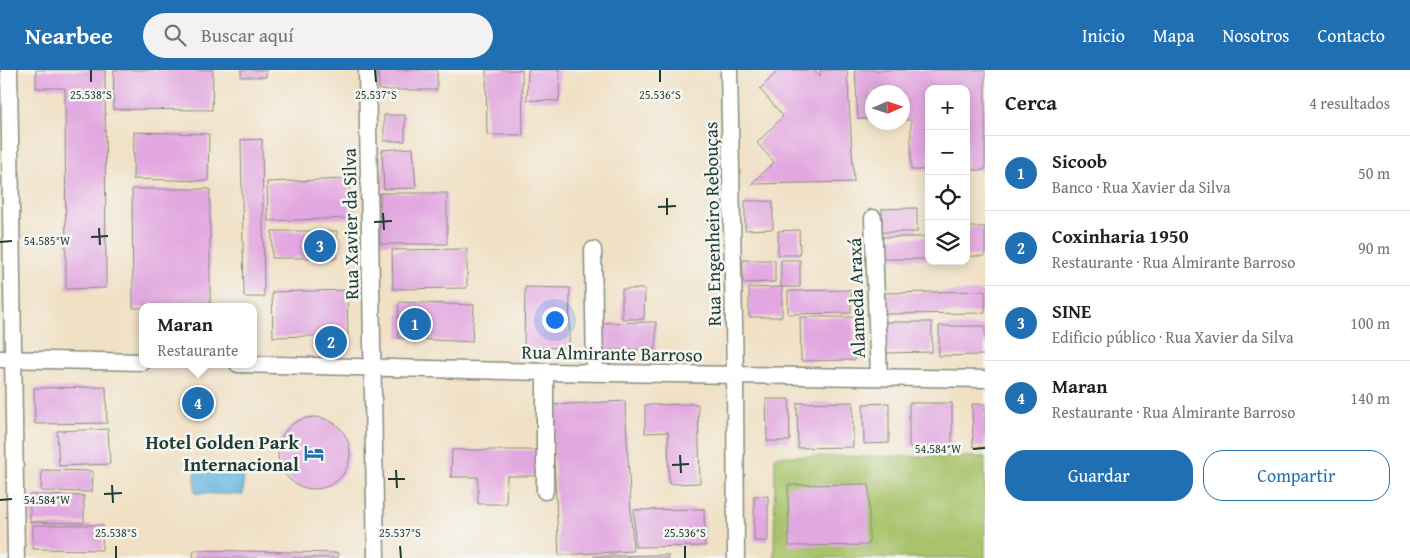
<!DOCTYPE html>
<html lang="es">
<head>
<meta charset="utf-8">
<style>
	:root { --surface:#fff; --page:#f2f2f2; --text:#202124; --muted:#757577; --line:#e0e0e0; --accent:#1f6fb2 }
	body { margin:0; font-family:"Gentium Book Plus",serif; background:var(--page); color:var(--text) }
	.controls { position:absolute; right:15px; top:15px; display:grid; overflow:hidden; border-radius:10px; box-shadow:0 2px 12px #0003 }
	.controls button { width:45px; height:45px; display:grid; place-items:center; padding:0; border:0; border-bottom:1px solid var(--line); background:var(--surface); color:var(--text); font:25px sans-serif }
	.compass { position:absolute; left:865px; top:15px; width:45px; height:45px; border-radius:50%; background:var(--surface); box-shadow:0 2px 12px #0003; rotate:87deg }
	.you { position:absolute; left:554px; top:249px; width:18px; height:18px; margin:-12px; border:4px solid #fff; border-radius:50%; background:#1a73e8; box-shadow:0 0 0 8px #1a73e833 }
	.badge { display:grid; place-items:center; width:32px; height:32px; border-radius:50%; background:var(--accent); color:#fff; font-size:16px; font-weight:700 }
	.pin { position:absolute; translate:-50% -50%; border:2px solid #fff; box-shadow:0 1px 5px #0006 }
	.popup { position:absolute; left:139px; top:233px; width:118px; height:65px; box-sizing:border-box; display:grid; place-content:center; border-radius:10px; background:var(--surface); filter:drop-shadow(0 1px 4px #0005); font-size:16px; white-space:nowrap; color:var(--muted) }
	.popup b { font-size:19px; color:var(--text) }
	.popup::after { content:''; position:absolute; left:50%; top:100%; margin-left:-10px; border:10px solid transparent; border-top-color:var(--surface) }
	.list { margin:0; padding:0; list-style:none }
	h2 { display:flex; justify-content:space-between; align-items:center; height:65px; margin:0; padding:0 20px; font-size:21px }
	h2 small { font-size:16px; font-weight:400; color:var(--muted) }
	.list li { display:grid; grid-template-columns:32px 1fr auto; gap:15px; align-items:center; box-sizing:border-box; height:75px; padding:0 20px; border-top:1px solid var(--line) }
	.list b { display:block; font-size:19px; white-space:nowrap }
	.list p { margin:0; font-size:16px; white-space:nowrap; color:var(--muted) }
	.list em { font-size:16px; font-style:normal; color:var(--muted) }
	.actions { display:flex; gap:10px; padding:15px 20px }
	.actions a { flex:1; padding:11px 0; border:1px solid var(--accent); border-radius:20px; text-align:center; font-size:18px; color:var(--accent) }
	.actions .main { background:var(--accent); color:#fff }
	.icon { flex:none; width:28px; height:28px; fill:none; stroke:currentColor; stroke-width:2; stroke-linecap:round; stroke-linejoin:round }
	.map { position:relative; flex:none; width:985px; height:488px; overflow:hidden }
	header { display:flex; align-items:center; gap:30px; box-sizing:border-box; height:70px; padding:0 25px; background:var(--accent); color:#fff }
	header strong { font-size:24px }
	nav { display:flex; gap:28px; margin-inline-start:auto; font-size:18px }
	.search { width:350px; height:45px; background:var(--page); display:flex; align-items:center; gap:12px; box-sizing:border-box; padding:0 18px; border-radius:28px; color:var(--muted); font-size:19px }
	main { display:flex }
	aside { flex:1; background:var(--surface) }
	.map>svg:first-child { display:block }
</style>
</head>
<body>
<header>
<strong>Nearbee</strong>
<div class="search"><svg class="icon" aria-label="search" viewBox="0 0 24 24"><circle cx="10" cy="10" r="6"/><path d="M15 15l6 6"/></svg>Buscar aquí</div>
<nav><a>Inicio</a><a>Mapa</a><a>Nosotros</a><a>Contacto</a></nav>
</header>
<main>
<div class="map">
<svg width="985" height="488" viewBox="0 0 985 488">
	<rect width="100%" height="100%" fill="#f6f6f2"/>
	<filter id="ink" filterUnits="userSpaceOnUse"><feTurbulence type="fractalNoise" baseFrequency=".02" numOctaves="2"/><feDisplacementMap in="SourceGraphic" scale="10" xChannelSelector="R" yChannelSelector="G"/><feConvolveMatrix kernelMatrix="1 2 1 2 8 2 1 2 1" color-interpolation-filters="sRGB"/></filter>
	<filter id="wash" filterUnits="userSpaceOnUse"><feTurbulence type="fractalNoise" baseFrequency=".0096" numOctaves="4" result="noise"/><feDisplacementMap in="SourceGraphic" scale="20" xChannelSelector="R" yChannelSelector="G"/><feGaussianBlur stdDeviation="1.12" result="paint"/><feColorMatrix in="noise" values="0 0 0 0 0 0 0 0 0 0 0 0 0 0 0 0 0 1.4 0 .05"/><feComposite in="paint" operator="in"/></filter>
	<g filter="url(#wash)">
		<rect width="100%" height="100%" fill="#f0e0c4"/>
		<path fill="#a8c36a" stroke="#64804f" d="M775,386L985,387V488H774Z"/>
		<path fill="#63b5de" stroke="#417989" d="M195,398L244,400L243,425L195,423Z"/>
		<g id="blocks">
			<path fill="#e2a7e0" d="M36,0H105L106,218L66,219L65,18H36Z
				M114,0H213L212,40L113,39Z
				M241,0H266V7H241Z
				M378,0H437V20H379Z
				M486,0H522L523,65H487Z
				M528,0H560L559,31L527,30Z
				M779,0H813L820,6V0H847L854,112L751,114L774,92L757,73L783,46L760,19Z
				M855,0H985V100H966V19H929V100H911V50H902V22H872V49H858Z
				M384,45H405V71H384Z
				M134,62L209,64L208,111L133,109Z
				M262,69L264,227H244L241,70Z
				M413,78L416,118L384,119L382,80Z
				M349,109L351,148L268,151L267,112Z
				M132,119H210V237L133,238Z
				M380,123H447V174H380Z
				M745,131H773V159L745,160Z
				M917,138V162H882V139Z
				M966,157H985V186H966Z
				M799,160L800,185H778V161Z
				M272,161H337V188H272Z
				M882,167H929V189H883Z
				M467,179V218L393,219L392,180Z
				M743,190H775V212L743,213Z
				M781,190H800V217H781Z
				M525,217L570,218L569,278L524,277Z
				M782,217V247H749V218Z
				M622,219H645L644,249H622Z
				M347,220L348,265L273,267L272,222Z
				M851,220V243L788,244V221Z
				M985,221V243L883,244V223Z
				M399,232L474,235L472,272L398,268Z
				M800,247H854L855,290L801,291Z
				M656,252V279L600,280V253Z
				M883,252H932V282L883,283Z
				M939,256H985V285L939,286Z
				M106,317L107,353L35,354L34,318Z
				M766,329H789L790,371H767Z
				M625,331L633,481L559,485L551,335Z
				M853,332V377L798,378L797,333Z
				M889,333V373L864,374L863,334Z
				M909,333H952V377H909Z
				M698,334L700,413L669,414L668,362L645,363V335Z
				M972,334H985V377H973Z
				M278 383a36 36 0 1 1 72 0a36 36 0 1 1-72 0Z
				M108,359L110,394L59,396L57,361Z
				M452,380H537V406H507L506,434H478V407H451Z
				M42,400L93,401L92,422L41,421Z
				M869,414V475L789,476L788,415Z
				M30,425L84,426V453L30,452Z
				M754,426H768V471H754Z
				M704,439L705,476L635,477L634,440Z
				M33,455H103L102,480L33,479Z
				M194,480L338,483V488H193Z
				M668,485V488H594V486Z"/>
		</g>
	</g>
	<g filter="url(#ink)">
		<use href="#blocks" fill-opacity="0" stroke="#888e7c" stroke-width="1"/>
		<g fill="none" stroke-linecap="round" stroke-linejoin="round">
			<defs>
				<path id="minor" d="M9,0L16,488
					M367,0L376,488
					M729,0L735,305L736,488
					M873,148L879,307
					M593,180L595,303
					M0,289L143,292
					M238,294L545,302L985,309
					M545,421V302"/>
			</defs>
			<use href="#minor" stroke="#888e7c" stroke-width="19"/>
			<use href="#minor" stroke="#fff" stroke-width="16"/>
		</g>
	</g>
	<path fill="none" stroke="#1f3d34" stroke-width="2" d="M91,0V12M375,0L376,12M660,0V12M667,128V145M658,137L676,136M383,143L384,160M374,152L392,151M99,158L100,175M91,167L108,166M0,172L12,171M973,379L985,378M680,385L681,403M672,395L689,394M396,400L397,418M388,409H405M112,415L113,433M104,424L122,423M0,430L12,429M116,476V488M400,476L401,488M685,476V488"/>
	<defs>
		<symbol id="hotel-bare" viewBox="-9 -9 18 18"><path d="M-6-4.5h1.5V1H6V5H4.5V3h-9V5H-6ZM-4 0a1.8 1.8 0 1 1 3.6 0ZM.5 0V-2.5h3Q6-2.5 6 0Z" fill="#1f6fb2" stroke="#f6f6f2" stroke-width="2.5" paint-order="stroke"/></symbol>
	</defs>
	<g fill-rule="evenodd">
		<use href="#hotel-bare" x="300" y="369" width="28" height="28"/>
	</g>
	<g text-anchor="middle" stroke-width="5" stroke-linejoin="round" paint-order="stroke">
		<g font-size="19" fill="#1f3d34" stroke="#f6f6f2">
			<text transform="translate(350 154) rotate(-91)" y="7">Rua Xavier da Silva</text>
			<text transform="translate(712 154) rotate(-91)" y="7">Rua Engenheiro Rebouças</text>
			<text transform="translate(856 228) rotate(-92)" y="7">Alameda Araxá</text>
			<text transform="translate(612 283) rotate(1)" y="7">Rua Almirante Barroso</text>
		</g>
		<g font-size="19" font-weight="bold" fill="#1f3d34" stroke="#f6f6f2" text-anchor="end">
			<text x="299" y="379">Hotel Golden Park<tspan x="299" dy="22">Internacional</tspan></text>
		</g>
	</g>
	<g font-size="12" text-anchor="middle" fill="#1f3d34" stroke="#f6f6f2" stroke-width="5" stroke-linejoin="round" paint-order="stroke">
		<text x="91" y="29">25.538°S</text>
		<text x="376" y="29">25.537°S</text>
		<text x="660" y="29">25.536°S</text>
		<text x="47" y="175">54.585°W</text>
		<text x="938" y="383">54.584°W</text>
		<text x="47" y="434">54.584°W</text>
		<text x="116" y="467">25.538°S</text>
		<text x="400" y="467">25.537°S</text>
		<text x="685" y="467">25.536°S</text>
	</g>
</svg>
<div class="controls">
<button>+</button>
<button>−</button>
<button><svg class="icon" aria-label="locate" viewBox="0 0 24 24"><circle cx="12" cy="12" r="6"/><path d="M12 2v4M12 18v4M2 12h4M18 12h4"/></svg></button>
<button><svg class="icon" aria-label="layers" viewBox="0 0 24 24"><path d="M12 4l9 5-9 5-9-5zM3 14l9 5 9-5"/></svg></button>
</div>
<svg class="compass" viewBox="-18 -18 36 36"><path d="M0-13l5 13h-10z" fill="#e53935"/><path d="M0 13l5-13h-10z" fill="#757577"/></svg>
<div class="you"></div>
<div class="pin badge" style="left:415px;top:254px">1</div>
<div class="pin badge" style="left:331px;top:272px">2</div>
<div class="pin badge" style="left:320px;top:176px">3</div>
<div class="pin badge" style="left:198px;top:333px">4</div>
<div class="popup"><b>Maran</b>Restaurante</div>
</div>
<aside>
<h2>Cerca<small>4 resultados</small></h2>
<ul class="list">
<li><span class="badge">1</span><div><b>Sicoob</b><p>Banco · Rua Xavier da Silva</p></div><em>50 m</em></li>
<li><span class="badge">2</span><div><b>Coxinharia 1950</b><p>Restaurante · Rua Almirante Barroso</p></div><em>90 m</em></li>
<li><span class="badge">3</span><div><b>SINE</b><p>Edificio público · Rua Xavier da Silva</p></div><em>100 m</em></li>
<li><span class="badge">4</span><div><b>Maran</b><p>Restaurante · Rua Almirante Barroso</p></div><em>140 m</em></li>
</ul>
<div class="actions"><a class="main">Guardar</a><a>Compartir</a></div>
</aside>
</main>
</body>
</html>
